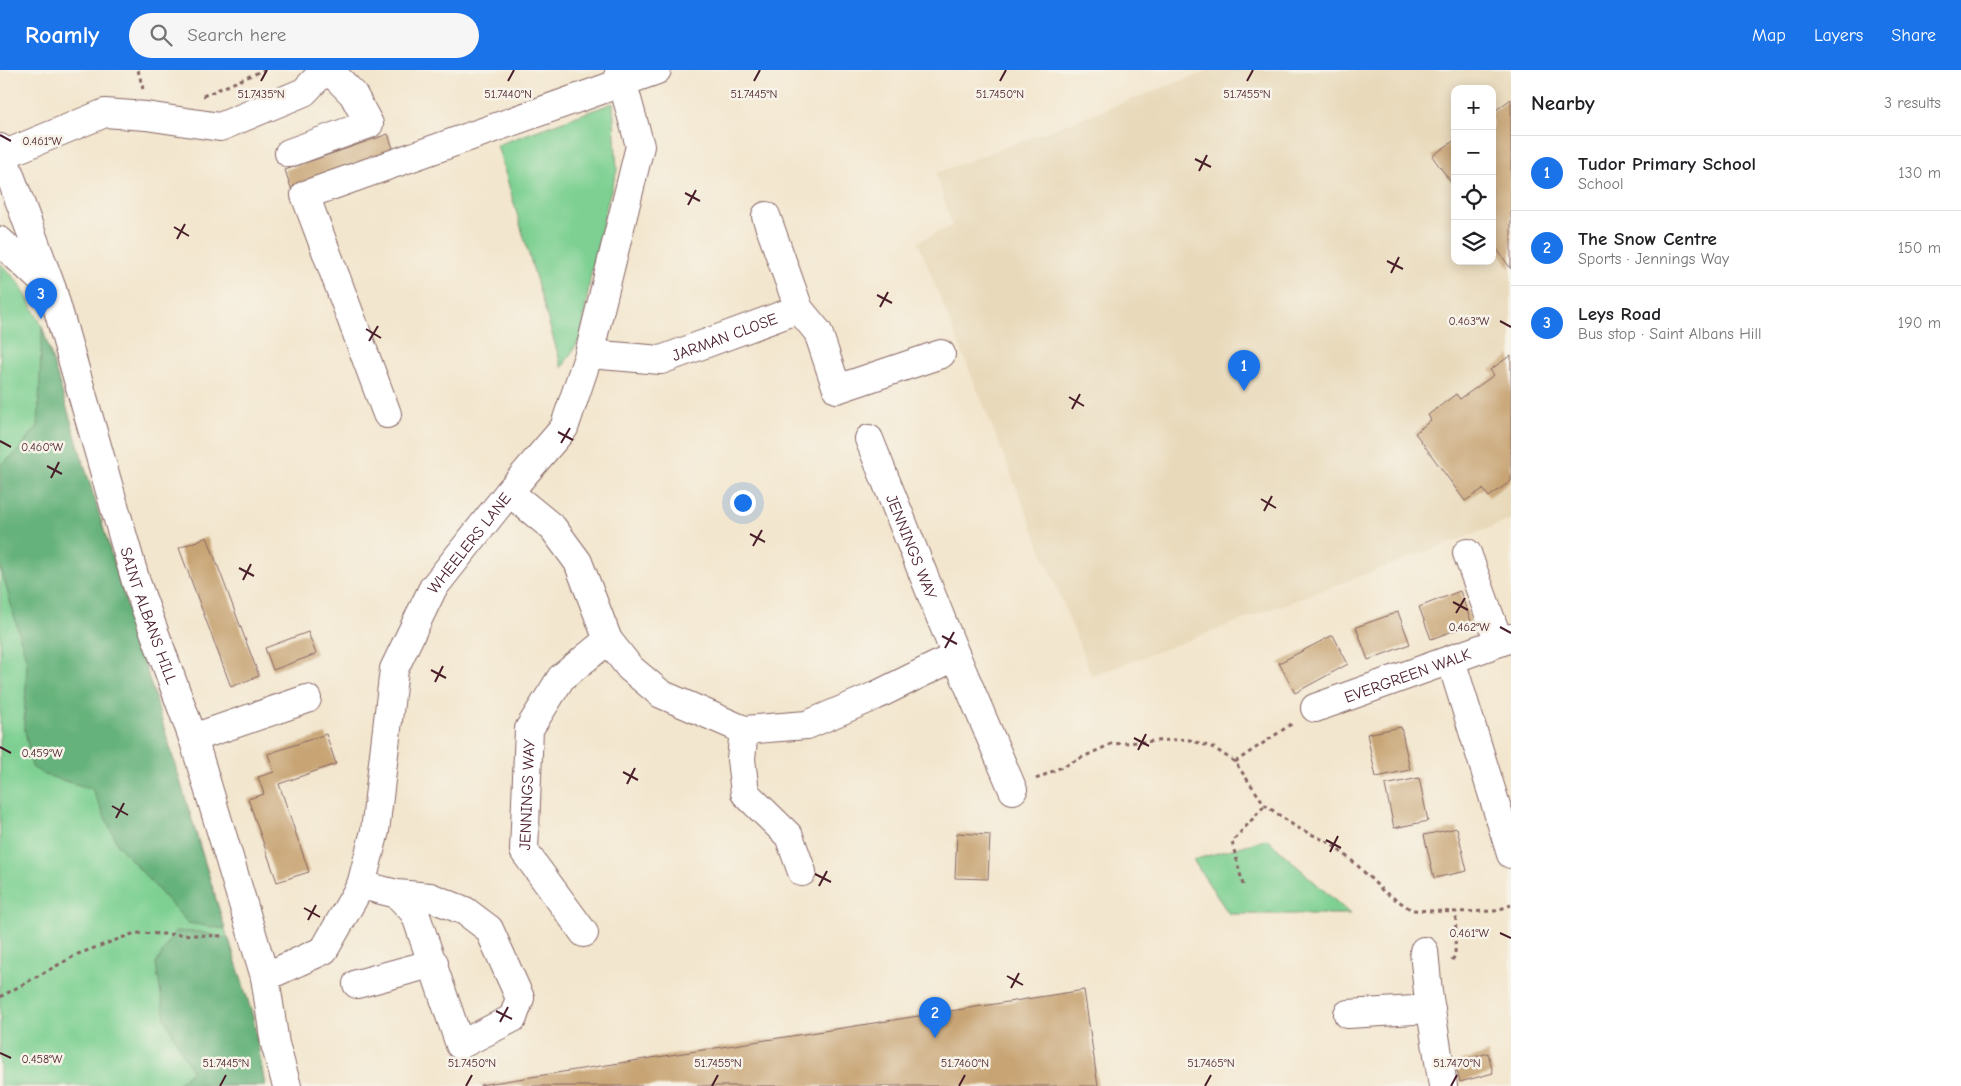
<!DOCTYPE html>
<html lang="en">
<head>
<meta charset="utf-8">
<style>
	:root { --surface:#fff; --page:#f6f6f6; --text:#202124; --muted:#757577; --line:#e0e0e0; --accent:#1a73e8 }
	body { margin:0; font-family:"Comic Neue",sans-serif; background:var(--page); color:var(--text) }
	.controls { position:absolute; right:15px; top:15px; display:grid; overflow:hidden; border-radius:10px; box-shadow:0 2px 12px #0003 }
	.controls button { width:45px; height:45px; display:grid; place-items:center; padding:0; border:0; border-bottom:1px solid var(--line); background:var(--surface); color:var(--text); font:25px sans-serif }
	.you { position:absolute; left:742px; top:432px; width:18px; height:18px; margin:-12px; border:4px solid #fff; border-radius:50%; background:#1a73e8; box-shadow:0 0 0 8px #1a73e833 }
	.badge { display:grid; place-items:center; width:32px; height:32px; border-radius:50%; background:var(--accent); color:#fff; font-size:16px; font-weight:700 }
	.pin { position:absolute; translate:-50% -41px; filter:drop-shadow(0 1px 2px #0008) }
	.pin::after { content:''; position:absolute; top:26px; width:18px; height:15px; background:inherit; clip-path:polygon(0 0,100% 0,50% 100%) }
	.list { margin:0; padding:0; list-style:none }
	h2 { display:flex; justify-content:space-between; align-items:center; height:65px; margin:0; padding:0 20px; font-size:21px }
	h2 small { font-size:16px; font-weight:400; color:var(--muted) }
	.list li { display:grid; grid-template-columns:32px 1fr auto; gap:15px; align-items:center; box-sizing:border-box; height:75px; padding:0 20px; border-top:1px solid var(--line) }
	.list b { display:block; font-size:19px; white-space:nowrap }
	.list p { margin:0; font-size:16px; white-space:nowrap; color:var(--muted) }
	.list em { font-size:16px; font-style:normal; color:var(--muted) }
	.icon { flex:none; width:28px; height:28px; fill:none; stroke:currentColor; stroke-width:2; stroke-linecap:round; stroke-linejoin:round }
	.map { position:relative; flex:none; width:1511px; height:1016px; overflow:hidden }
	header { display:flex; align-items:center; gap:30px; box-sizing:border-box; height:70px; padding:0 25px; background:var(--accent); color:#fff }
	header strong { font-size:24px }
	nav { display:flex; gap:28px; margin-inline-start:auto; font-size:18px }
	.search { width:350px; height:45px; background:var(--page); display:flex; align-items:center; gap:12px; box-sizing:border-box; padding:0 18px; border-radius:28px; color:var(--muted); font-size:19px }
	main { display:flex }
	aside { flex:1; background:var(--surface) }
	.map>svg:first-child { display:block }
</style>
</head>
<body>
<header>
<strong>Roamly</strong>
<div class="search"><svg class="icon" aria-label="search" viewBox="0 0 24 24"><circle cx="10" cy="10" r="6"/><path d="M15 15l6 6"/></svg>Search here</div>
<nav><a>Map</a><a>Layers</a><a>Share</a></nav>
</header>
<main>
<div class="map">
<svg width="1511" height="1016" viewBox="0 0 1511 1016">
	<rect width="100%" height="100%" fill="#f7f3e8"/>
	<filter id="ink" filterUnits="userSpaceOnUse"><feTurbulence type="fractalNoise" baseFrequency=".02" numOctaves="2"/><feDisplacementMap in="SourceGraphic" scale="10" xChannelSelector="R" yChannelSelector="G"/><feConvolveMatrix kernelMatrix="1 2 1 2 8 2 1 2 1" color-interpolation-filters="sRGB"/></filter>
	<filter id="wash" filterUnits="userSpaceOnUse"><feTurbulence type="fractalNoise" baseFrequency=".0096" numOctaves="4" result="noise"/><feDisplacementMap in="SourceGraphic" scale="20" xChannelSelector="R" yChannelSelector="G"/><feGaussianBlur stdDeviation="1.12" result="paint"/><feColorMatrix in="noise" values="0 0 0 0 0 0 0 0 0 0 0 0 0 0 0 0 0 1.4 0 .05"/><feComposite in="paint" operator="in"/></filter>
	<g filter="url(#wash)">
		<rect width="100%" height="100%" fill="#f3e6ce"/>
		<path fill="#e8d9ba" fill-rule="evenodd" d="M1210,0H1511V450L1092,606L918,172L952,156L936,103ZM1455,19H1492V191H1455Z"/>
		<path fill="#7dd092" stroke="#64785e" d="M613,33L617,101L608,130L590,209L581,267L562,298L497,75Z
			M0,193L20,214L42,256L225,859L253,947L265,1016H0Z
			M1267,769L1350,844H1229L1193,790Z"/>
		<path fill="#66b27c" stroke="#586854" d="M42,256L225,859L188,853L118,775L92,719L45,705L32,697L24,655L27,592L0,495V395L14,385L38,356Z
			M175,861L199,862L229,869L253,947L265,1016H175L192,1001L165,949L156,894Z"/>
		<g id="blocks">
			<path fill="#c8a474" d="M1511,29V199L1492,172V43Z
				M388,64L395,84L292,121L285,100Z
				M1455,70V118L1432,86Z
				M1511,285V411L1489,427L1483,419L1465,431L1415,363L1431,350L1428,345L1456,324L1460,329L1494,305L1490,300Z
				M207,467L259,606L231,617L179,478Z
				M1460,521L1472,554L1431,569L1419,537Z
				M1398,542L1410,574L1368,590L1356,557Z
				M308,562L316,584L273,600L265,578Z
				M1333,565L1348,594L1295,623L1279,593Z
				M1401,657L1410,700L1376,707L1367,664Z
				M326,664L336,694L279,714L309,802L277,812L248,729L264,724L258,707L274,702L268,684Z
				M1419,708L1428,751L1394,758L1385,715Z
				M1457,758L1467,801L1434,808L1424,765Z
				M957,763L990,765L988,809L955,808Z
				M1084,920L1098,1016H480V1015Z
				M1488,983L1493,1003L1460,1012L1455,993Z"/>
		</g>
	</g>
	<g filter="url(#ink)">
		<use href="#blocks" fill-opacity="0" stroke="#856564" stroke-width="1"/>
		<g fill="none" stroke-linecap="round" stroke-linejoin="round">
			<defs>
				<g id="minor">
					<path id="s1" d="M0,78L52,219L136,512L193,668L265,907L275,974L287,1016"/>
					<path d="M289,83L369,54L353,24L329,0"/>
					<path d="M3,85L105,43L146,46L220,57L304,22L325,0"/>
					<path d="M0,171L48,216"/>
					<path d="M799,239L818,262L837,319L941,284"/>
					<path id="s2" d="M589,284L661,290L799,239L766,146"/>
					<path d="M387,344L305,125L657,0"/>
					<path id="s3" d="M869,369L956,586L1013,720"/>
					<path d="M509,422L553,458L578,492L608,570L630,598L661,624L744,660L807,655L875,626L956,586"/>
					<path d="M1467,483L1499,572"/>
					<path d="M1451,590L1511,784"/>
					<path id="s4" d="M1315,638L1511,568"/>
					<path d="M744,660L741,689L745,723L789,766L802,802"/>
					<path d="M193,668L307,629"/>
					<path d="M361,815L397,824L415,843L460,975L513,948L520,928L489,859L465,841L430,827L397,824"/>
					<path id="s5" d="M584,863L524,781L529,659L561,608L608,570"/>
					<path d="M1424,881L1428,922L1443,1016"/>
					<path id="s6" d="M265,907L324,880L361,815L375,761L394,599L433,518L509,422L564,358L589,284L640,76L619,0"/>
					<path d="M357,914L434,893"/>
					<path d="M1348,944L1431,939"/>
				</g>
			</defs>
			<use href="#minor" stroke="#856564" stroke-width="30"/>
			<path stroke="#856564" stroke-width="3" stroke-dasharray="4 4" stroke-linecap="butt" d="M138,0L143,19
				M203,26L264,0
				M1235,692L1293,653
				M1036,709L1111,674L1187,669L1214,678L1235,692L1265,735L1296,757L1330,773L1357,795L1383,821L1412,840L1456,842L1495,841L1511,835
				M1243,815L1232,772L1265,735
				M1452,890L1455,886L1456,842
				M0,927L78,884L135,863L224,866"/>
			<use href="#minor" stroke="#fff" stroke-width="28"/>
		</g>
	</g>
	<path fill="none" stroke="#4a1f2b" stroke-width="2" d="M261,11L267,0M508,11L514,0M754,11L760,0M1000,11L1006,0M1247,11L1253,0M0,65L11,71M1195,89L1211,97M1199,101L1207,85M685,123L700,131M688,135L696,120M174,157L189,166M177,169L185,154M1387,191L1403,199M1391,203L1399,187M877,225L892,233M880,237L888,222M1500,251L1511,257M366,259L381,268M369,271L378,256M1069,327L1084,336M1072,339L1080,324M558,362L573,370M0,371L11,377M561,373L570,358M47,396L62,404M51,408L59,392M1261,429L1276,438M1264,441L1272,426M750,464L765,472M753,476L762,460M239,498L254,506M243,510L251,494M1453,532L1468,540M1456,543L1465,528M1500,557L1511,563M942,566L957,574M945,578L954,562M431,600L446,608M435,612L443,596M1134,668L1149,676M0,677L11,683M1138,680L1146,664M623,702L638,710M627,714L635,698M112,736L128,745M116,748L124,733M1326,770L1341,778M1330,782L1338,766M815,804L831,812M819,816L827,801M304,838L320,847M308,850L316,835M1500,863L1511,868M1007,906L1023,915M1011,918L1019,903M496,941L512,949M500,952L508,937M0,983L11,988M220,1016L226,1005M466,1016L472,1005M712,1016L718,1005M959,1016L965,1005M1205,1016L1211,1005M1451,1016L1457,1005"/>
	<g text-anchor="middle" stroke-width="5" stroke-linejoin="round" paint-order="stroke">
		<g font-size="16" fill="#4a1f2b" stroke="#f7f3e8">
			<text dy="6" stroke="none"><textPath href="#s2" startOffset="140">JARMAN CLOSE</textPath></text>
			<text dy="6" stroke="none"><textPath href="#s6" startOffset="506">WHEELERS LANE</textPath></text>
			<text dy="6" stroke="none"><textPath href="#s3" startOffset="116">JENNINGS WAY</textPath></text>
			<text dy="6" stroke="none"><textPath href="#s1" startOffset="491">SAINT ALBANS HILL</textPath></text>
			<text dy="6" stroke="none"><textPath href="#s4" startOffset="98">EVERGREEN WALK</textPath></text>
			<text dy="6" stroke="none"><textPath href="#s5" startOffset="158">JENNINGS WAY</textPath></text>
		</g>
	</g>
	<g font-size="12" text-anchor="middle" fill="#4a1f2b" stroke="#f7f3e8" stroke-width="5" stroke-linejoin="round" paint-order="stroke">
		<text x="261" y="28">51.7435°N</text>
		<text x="508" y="28">51.7440°N</text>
		<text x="754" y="28">51.7445°N</text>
		<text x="1000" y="28">51.7450°N</text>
		<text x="1247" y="28">51.7455°N</text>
		<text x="42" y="75">0.461°W</text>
		<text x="1469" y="255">0.463°W</text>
		<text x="42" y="381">0.460°W</text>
		<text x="1469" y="561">0.462°W</text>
		<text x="42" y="687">0.459°W</text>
		<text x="1469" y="867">0.461°W</text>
		<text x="42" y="993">0.458°W</text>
		<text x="226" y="997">51.7445°N</text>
		<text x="472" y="997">51.7450°N</text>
		<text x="718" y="997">51.7455°N</text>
		<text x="965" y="997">51.7460°N</text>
		<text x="1211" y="997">51.7465°N</text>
		<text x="1457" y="997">51.7470°N</text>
	</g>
</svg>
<div class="controls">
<button>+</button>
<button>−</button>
<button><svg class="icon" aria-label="locate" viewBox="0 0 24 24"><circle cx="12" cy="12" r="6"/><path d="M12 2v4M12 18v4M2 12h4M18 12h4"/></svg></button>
<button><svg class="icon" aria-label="layers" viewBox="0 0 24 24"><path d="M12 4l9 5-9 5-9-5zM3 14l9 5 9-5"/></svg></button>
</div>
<div class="you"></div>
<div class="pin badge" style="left:1244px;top:321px">1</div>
<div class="pin badge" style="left:935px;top:968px">2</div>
<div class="pin badge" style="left:41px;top:249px">3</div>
</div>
<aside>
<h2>Nearby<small>3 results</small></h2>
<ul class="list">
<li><span class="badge">1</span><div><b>Tudor Primary School</b><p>School</p></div><em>130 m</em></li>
<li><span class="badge">2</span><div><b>The Snow Centre</b><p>Sports · Jennings Way</p></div><em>150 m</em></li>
<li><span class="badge">3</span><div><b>Leys Road</b><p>Bus stop · Saint Albans Hill</p></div><em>190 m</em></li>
</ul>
</aside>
</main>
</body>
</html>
